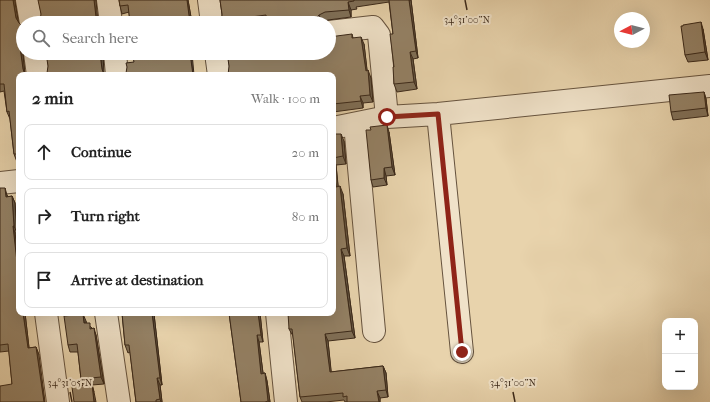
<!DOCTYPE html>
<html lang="en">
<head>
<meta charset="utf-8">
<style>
	:root { --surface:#fff; --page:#f6f6f6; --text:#222; --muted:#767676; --line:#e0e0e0 }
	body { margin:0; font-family:"IM FELL French Canon",serif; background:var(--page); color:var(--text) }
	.controls { position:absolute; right:12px; bottom:12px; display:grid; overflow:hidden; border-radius:8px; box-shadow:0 4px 16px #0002 }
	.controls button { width:36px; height:36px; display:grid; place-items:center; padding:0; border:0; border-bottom:1px solid var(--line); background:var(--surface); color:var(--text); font:20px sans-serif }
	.compass { position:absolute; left:614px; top:12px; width:36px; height:36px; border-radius:50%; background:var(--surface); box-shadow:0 4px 16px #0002; rotate:263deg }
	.stop { position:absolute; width:12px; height:12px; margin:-9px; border:3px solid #8f2418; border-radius:50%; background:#fff }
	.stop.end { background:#8f2418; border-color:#fff; box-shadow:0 1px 4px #0008 }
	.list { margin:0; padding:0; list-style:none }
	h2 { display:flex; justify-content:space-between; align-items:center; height:52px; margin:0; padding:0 16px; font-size:17px }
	h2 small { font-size:13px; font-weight:400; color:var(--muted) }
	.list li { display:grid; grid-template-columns:26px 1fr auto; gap:12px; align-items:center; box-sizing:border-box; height:56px; margin:0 8px 8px; padding:0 8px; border:1px solid var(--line); border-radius:8px }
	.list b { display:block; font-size:15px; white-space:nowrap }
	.list em { font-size:13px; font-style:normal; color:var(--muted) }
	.icon { flex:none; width:22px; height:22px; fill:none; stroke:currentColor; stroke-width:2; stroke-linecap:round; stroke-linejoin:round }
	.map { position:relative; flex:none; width:710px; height:402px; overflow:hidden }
	.search { position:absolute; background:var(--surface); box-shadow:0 4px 16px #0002; left:16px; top:16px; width:320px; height:44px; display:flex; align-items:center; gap:10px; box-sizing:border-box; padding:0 14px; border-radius:22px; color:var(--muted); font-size:15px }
	.panel { position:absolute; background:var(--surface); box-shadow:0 4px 16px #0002; left:16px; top:72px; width:320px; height:244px; border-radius:8px }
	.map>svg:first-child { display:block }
</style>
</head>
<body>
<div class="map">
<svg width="710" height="402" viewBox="0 0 710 402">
	<rect width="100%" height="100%" fill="#e8d3ac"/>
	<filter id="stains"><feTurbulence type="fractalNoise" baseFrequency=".005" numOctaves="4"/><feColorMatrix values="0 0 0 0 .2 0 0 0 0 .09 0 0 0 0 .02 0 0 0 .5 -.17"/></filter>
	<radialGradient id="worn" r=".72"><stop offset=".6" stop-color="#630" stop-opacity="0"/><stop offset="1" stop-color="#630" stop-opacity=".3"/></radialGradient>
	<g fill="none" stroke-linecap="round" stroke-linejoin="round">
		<defs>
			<path id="minor" d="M27,0L31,23
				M108,0L111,23
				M209,0L212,23
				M329,32L373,27L379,35L387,117
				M35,53L38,75
				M115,53L117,75
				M216,53L219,75
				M438,114L462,352
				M355,124L374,331
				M333,128L387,117L438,114L710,86
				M0,183L19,181
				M46,313L58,402
				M106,313L119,402
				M277,313L286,402"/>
		</defs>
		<use href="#minor" stroke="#66533e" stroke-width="24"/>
		<use href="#minor" stroke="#f0e2c9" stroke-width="22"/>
	</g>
	<path fill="#7f6f57" stroke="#3a2819" d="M0,0L15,2L18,23L23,27V55L25,75H19V161L17,162L14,154L10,119L7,112L4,91L0,92Z
		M119,0H188L192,23H130L129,12L122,14L120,6Z
		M220,0H411L418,58L413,59L417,89L397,92L394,84L393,34L389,2L356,7L357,9L351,10V17L328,20L322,22L321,23H267V22L261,23H222V14Z
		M703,29L708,60L688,62L685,55Z
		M352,34L353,38L364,44L367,71L371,78L373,102L363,103V108L333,112V75L329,53Z
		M704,92L706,99L708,116L673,120L671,112Z
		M389,132L395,175L386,176L387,185L373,187L371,180Z
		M333,134L344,141L346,164L336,165L338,187L343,194L350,256H344L355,338L328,341L331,372L383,366L386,373L388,397L380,398V402H345L344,400L326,402H302L300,397L293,336L289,329Z
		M0,188L7,195L8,197L12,196L15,203L17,233H15L19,267V313H25L29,348L36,347L39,355L12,384L9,351L0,352Z
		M122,313H156V314H154L162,385H160L162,402H136L130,352L128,353L125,345Z
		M229,313H260L263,342H259L263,373H265L267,381L270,402H241Z
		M86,321V323L92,328L96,335L104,384L92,385L94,392L83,385L81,379L78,352H70L68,345Z"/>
	<path fill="#685a47" stroke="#3a2819" d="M13,0H15V2L19,25L16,18Z
		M94,0H96L98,23L96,17Z
		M187,0H188L192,23H190Z
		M409,0H411L418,58L416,51Z
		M348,2L351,10V17L349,10Z
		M319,15L322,22L321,23H314L315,19Z
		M701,22L703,29L708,60L705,52Z
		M361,37L364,44L368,78L366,71Z
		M23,38V55L25,75L23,69L20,47L21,41Z
		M410,52L413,59L417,89L414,82Z
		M100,53H103L104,75L102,69Z
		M190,53H192L194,75H193Z
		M368,70L371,78L373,102L370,95Z
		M704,92L706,99L708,116L706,108Z
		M360,96L363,103V108L361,101Z
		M387,125L389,132L395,175L392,167Z
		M341,134L344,141L346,164L343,156Z
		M333,158L336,165L339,194L336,187Z
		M384,168L386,176L387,185L384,178Z
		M340,186L343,194L350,256L347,248Z
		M5,188L7,195L9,204L6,197Z
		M12,196L15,203L17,233L14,226Z
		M13,226L15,233L19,267V281Z
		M341,249L344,256L355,338L352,331Z
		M23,313H25L30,356L28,348Z
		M152,313H153L154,314L162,385L160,378Z
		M258,313H260L263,342L261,335Z
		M83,314L86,321L87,331L84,323Z
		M94,328L96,335L104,384L101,377Z
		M325,334L328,341L332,379L330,372Z
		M257,335L259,342L264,381L261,374Z
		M36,347L39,355L45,402H44Z
		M383,366L386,373L388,397L386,390Z
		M265,373L267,381L270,402L268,401Z
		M157,378L160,385L162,402H161L160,399Z
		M92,384L94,392L96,402H94Z
		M377,391L380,398V402H379Z"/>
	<path fill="#948165" stroke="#3a2819" d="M0,0H13L16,18L19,23L23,27V38L21,41L20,47L23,69L25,75H19V154H14L9,111L7,112L4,84H0Z
		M38,0H94L96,17L98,23H38L40,20L41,14Z
		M119,0H187L190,23H130L128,5L120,6Z
		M220,0H354V1L348,2L349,10L325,12L319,15L315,19L314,23H267L266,15L222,21V14Z
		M389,0H409L416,51L410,52L414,82L394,84L393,67H394L390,34H393Z
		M701,22L705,52L685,55L681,26H683V25Z
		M352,34V38L361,37L366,71L368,70L370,95L360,96L361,101L333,104V75H228L229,66L228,59H230L229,53H329V37Z
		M46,53H100L102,69L104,75H45L47,73L48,66Z
		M132,53H190L193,75H124L126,73L127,67L126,63L134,62Z
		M704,92L706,108L671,112L669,95Z
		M387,125L392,167L384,168V178L371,180L366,130H371L370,127Z
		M333,134H341L343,156L333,158Z
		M333,158L336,187L340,186L347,248L341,249L352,331L325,334L330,372L383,366L386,390L377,391L379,402H347V396L343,397V393L300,397L292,329H289L288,313H333Z
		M0,188H5L6,197L12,196L14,226H13L19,280V313H23L28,348L36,347L44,402H0V386L12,384L8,344L0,345Z
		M122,313H152L160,378H157L160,399L156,400V402H136L129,345H125Z
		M229,313H258L261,335H257L261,374L265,373L268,401L265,402H241Z
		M83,314L84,323H90V329L94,328L101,377L81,379L77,344L68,345L64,316Z
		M92,384L94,402H74L72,387Z"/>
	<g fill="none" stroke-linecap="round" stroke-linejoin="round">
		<path stroke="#8f2418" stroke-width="5" d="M387,117L438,114L462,352"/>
	</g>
	<path fill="none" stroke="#3a2819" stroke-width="1.5" d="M465,0L467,10M70,392L72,402M513,392L515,402"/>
	<g font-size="10" text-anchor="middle" fill="#3a2819" stroke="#f0e2c9" stroke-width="4" stroke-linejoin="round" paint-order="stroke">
		<text x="467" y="23">34°31'00"N</text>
		<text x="70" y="386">34°31'05"N</text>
		<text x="513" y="386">34°31'00"N</text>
	</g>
	<rect width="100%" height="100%" filter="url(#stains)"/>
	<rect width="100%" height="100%" fill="url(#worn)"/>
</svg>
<div class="controls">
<button>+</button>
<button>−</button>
</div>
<svg class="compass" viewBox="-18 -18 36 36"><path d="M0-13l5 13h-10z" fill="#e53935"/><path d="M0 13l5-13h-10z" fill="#767676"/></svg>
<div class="stop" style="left:387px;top:117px"></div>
<div class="stop end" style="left:462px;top:352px"></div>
<div class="search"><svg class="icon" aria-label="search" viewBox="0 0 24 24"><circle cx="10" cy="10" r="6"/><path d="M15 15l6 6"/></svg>Search here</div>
<section class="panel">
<h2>2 min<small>Walk · 100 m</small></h2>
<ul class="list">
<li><svg class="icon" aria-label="ahead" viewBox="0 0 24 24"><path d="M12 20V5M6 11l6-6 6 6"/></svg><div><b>Continue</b></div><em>20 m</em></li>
<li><svg class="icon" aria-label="right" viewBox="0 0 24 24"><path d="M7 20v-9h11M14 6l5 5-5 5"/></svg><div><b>Turn right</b></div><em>80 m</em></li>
<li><svg class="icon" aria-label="arrive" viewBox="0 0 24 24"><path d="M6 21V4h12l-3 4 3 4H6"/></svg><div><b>Arrive at destination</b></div></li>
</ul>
</section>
</div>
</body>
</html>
